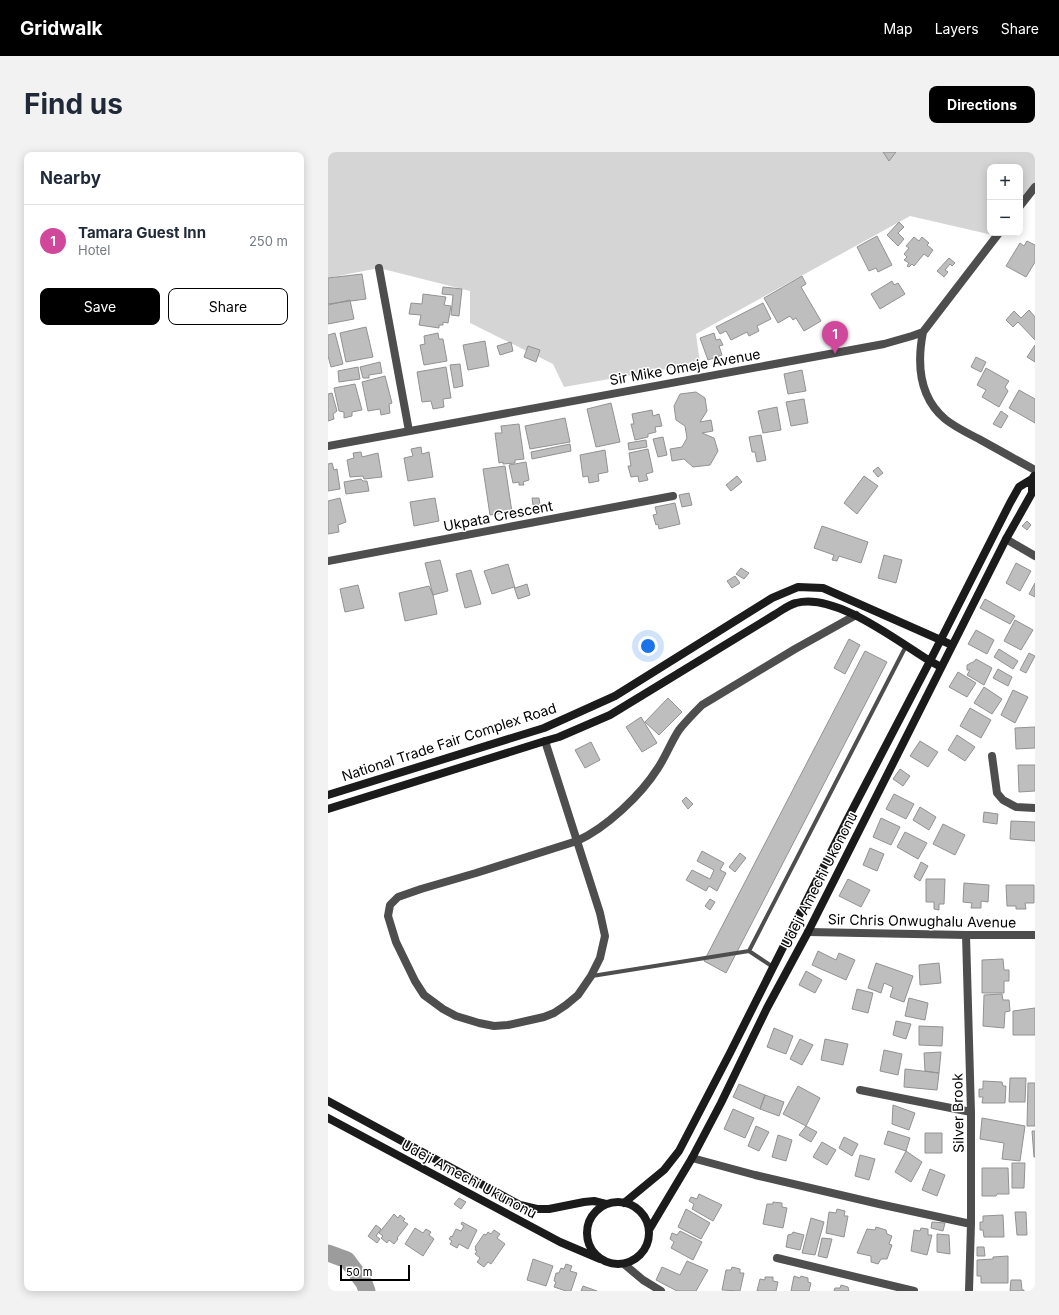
<!DOCTYPE html>
<html lang="en">
<head>
<meta charset="utf-8">
<style>
	:root { --surface:#fff; --page:#f2f2f3; --text:#1f2937; --muted:#747a83; --line:#e0e1e3; --accent:#000 }
	body { margin:0; font-family:Inter,sans-serif; background:var(--page); color:var(--text) }
	.controls { position:absolute; right:12px; top:12px; display:grid; overflow:hidden; border-radius:8px; box-shadow:0 2px 10px #0003 }
	.controls button { width:36px; height:36px; display:grid; place-items:center; padding:0; border:0; border-bottom:1px solid var(--line); background:var(--surface); color:var(--text); font:20px sans-serif }
	.scale { position:absolute; left:12px; bottom:10px; width:70px; box-sizing:border-box; padding-left:4px; border:2px solid #000; border-top:0; font-size:11px; line-height:14px; white-space:nowrap; color:#000; -webkit-text-stroke:3px #fff; paint-order:stroke }
	.you { position:absolute; left:320px; top:494px; width:14px; height:14px; margin:-10px; border:3px solid #fff; border-radius:50%; background:#1a73e8; box-shadow:0 0 0 6px #1a73e833 }
	.badge { display:grid; place-items:center; width:26px; height:26px; border-radius:50%; background:var(--accent); color:#fff; font-size:13px; font-weight:700 }
	.pin { position:absolute; translate:-50% -33px; filter:drop-shadow(0 1px 2px #0008) }
	.pin::after { content:''; position:absolute; top:21px; width:14px; height:12px; background:inherit; clip-path:polygon(0 0,100% 0,50% 100%) }
	.list { margin:0; padding:0; list-style:none }
	h2 { display:flex; justify-content:space-between; align-items:center; height:52px; margin:0; padding:0 16px; font-size:17px }
	h2 small { font-size:13px; font-weight:400; color:var(--muted) }
	.list li { display:grid; grid-template-columns:26px 1fr auto; gap:12px; align-items:center; box-sizing:border-box; height:72px; padding:0 16px; border-top:1px solid var(--line) }
	.list b { display:block; font-size:15px; white-space:nowrap }
	.list p { margin:0; font-size:13px; white-space:nowrap; color:var(--muted) }
	.list em { font-size:13px; font-style:normal; color:var(--muted) }
	.actions { display:flex; gap:8px; padding:12px 16px }
	.actions a { flex:1; padding:9px 0; border:1px solid var(--accent); border-radius:8px; text-align:center; font-size:14px; color:var(--accent) }
	.actions .main { background:var(--accent); color:#fff }
	.map { position:relative; flex:none; width:707px; height:1139px; overflow:hidden; border-radius:8px }
	header { display:flex; align-items:center; gap:24px; box-sizing:border-box; height:56px; padding:0 20px; background:var(--accent); color:#fff }
	header strong { font-size:19px }
	nav { display:flex; gap:22px; margin-inline-start:auto; font-size:14px }
	.intro { display:flex; align-items:center; justify-content:space-between; box-sizing:border-box; height:96px; padding:0 24px }
	h1 { margin:0; font-size:28px }
	.button { padding:10px 18px; border-radius:8px; background:var(--accent); color:#fff; font-size:14px; font-weight:700 }
	main { display:flex; gap:24px; padding:0 24px }
	aside { flex:1; background:var(--surface); border-radius:8px; box-shadow:0 2px 10px #0003 }
	.map>svg:first-child { display:block }
</style>
</head>
<body>
<header>
<strong>Gridwalk</strong>
<nav><a>Map</a><a>Layers</a><a>Share</a></nav>
</header>
<div class="intro"><h1>Find us</h1><a class="button">Directions</a></div>
<main>
<aside>
<h2>Nearby<small></small></h2>
<ul class="list">
<li><span class="badge" style="background:#d1479c">1</span><div><b>Tamara Guest Inn</b><p>Hotel</p></div><em>250 m</em></li>
</ul>
<div class="actions"><a class="main">Save</a><a>Share</a></div>
</aside>
<div class="map">
<svg width="707" height="1139" viewBox="0 0 707 1139">
	<rect width="100%" height="100%" fill="#fff"/>
	<path fill="#d5d5d5" d="M0,0H707V35L692,54V15H662V81H671L669,84L582,64L368,182L372,211L236,235L225,212L142,171V139L51,116L0,126Z"/>
	<g fill="none" stroke-linecap="round" stroke-linejoin="round">
		<path stroke="#9c9c9c" stroke-width="17" d="M0,1101L19,1108L36,1131L39,1139"/>
	</g>
	<path fill="#bebebe" stroke="#929292" d="M555,0H568L561,9Z
		M571,70L576,75L570,81L576,87L570,94L559,83Z
		M549,84L564,113L550,120L548,116L541,119L529,95Z
		M586,85L591,89L594,85L601,91L599,93L605,98L600,105L596,102L586,114L584,112L581,115L579,114L581,111L576,108L579,105L576,102L581,96L578,94Z
		M699,89L707,93V110L698,125L678,114L692,91L696,94Z
		M621,106L627,111L624,114L622,112L617,118L620,120L616,125L609,119Z
		M34,122L38,147L0,152V126Z
		M474,124L478,132L473,135L493,169L476,179L468,166L465,168L462,164L450,171L436,146Z
		M564,129L566,133L570,131L577,142L552,157L543,142Z
		M115,135L134,137L131,164L123,163L125,143L114,142Z
		M95,142L118,145L116,153L123,154L120,171L115,170V173H111V176L91,173L93,163L81,162L83,151L94,152Z
		M22,148L26,167L0,172V153Z
		M435,151L443,167L429,174L431,179L421,184L419,180L403,188L398,179L392,182L388,175Z
		M701,158L707,165V188L690,170L685,175L678,168L686,159L693,166Z
		M38,175L45,205L18,210L12,181Z
		M7,181L15,212L3,215L0,204V183Z
		M110,181L111,187H115L119,209L96,213L92,193L97,192L96,184Z
		M386,181L388,188L392,187L395,193L391,194L394,203L380,208L372,186Z
		M157,189L161,214L140,218L135,193Z
		M183,190L185,199L172,203L169,194Z
		M707,193V210L699,205Z
		M200,194L212,198L208,210L196,205Z
		M648,205L658,210L653,220L643,215Z
		M52,210L54,221L41,223V226H35L32,215Z
		M132,212L135,234L126,236L122,213Z
		M30,215L32,227L11,230L10,219Z
		M118,215L123,246L115,247L116,255L105,257L103,249L94,250L89,220Z
		M658,216L681,229L677,235L680,239L671,255L654,245L658,238L649,233Z
		M474,218L478,239L460,242L456,222Z
		M57,224L64,251L61,252L62,261L53,263L52,257L40,259L34,230Z
		M27,232L34,258L24,260V264L16,266V260L11,259L6,236Z
		M691,238L707,247V271L681,256Z
		M368,240L377,246L379,259L372,270L383,268L385,279L374,281L386,286L390,299L382,313L365,315L356,307L344,309L342,297L354,295L359,286L357,274L348,268L346,254L352,242Z
		M4,241L9,259L5,262L6,267L0,269V242Z
		M476,247L480,271L463,274L458,250Z
		M283,251L292,290L268,295L259,257Z
		M449,255L453,278L435,281L430,259Z
		M324,258L325,264L331,262L334,274L327,275L328,280L320,282V285L307,288L303,272H306L304,262Z
		M673,259L680,264L673,276L665,272Z
		M237,266L242,290L202,297L197,274Z
		M191,272L196,307L187,308V311L175,312V310L171,311L167,281H174L173,274Z
		M433,283L438,308L429,310L427,300H424L421,285Z
		M335,285L339,303L330,305L325,287Z
		M318,288L319,295L301,298L300,291Z
		M242,292L243,299L204,307L203,300Z
		M93,295L94,302L101,300L105,325L80,329L76,306L85,304L83,297Z
		M320,297L325,320L318,322L320,328L311,330L310,324L303,325L300,314H303L301,301Z
		M277,298L280,320L270,322L271,329L261,331L260,324L255,325L252,303Z
		M33,300L34,305L50,301L54,325L36,327L35,324L22,325L19,308L26,306L25,301Z
		M198,310L201,328L195,330L196,333H191V330L185,331L181,313Z
		M4,311L6,318L9,317L12,337L0,339V312Z
		M177,314L184,360L162,363L155,317Z
		M550,315L555,321L550,325L545,319Z
		M409,324L414,330L403,339L398,333Z
		M536,324L550,334L529,362L516,351Z
		M33,327L35,329H39L41,339L18,342L16,330Z
		M361,341L364,353L354,355L351,343Z
		M12,346L18,370L10,373L11,380L0,382V349Z
		M107,346L111,369L86,374L82,350Z
		M204,346H211L212,353H205Z
		M347,351L352,372L331,377L330,372L328,373L325,363L329,362L327,355Z
		M699,369L703,373L699,378L694,374Z
		M494,374L540,390L533,411L511,404L509,409L504,408L506,403L486,396Z
		M556,403L574,408L568,431L550,426Z
		M112,408L120,439L105,443L97,411Z
		M688,411L703,419L692,439L678,431Z
		M180,412L187,436L199,432L202,443L190,447L186,435L164,442L156,419Z
		M413,416L421,421L416,427L408,422Z
		M143,418L153,452L137,456L128,422Z
		M407,424L412,431L404,436L399,429Z
		M707,431V445L701,442Z
		M30,433L36,456L17,460L12,437Z
		M101,434L105,443L109,462L77,469L71,441Z
		M657,447L687,464L682,472L652,456Z
		M687,468L705,478L693,498L676,489Z
		M648,478L666,488L659,502L640,492Z
		M521,487L532,493L517,522L506,516Z
		M671,497L690,509L685,517L666,505Z
		M537,499L559,510L398,821L376,809Z
		M701,501L707,504L698,521L692,518Z
		M648,507L664,516L656,533L639,523L642,518H639V513L647,509Z
		M670,517L684,525L680,534L665,526Z
		M630,520L648,531L639,545L621,535Z
		M656,535L674,547L664,562L646,551Z
		M685,538L700,545L687,571L673,563Z
		M340,546L354,560L331,583L317,570Z
		M642,556L663,568L653,586L632,574Z
		M313,565L329,591L314,600L298,575Z
		M707,575V596L688,597L687,576Z
		M629,583L647,595L637,609L620,598Z
		M592,589L610,600L600,615L582,604Z
		M263,590L272,608L257,616L247,598Z
		M690,613H707V639L691,640Z
		M572,617L582,624L575,634L565,627Z
		M566,642L586,652L578,667L558,657Z
		M358,645L365,652L360,657L354,649Z
		M592,655L608,665L601,678L585,668Z
		M656,660L670,662L669,672L655,670Z
		M553,666L572,675L563,693L545,685Z
		M683,669L707,670V689L682,687Z
		M615,672L637,683L627,703L605,692Z
		M577,680L599,691L590,707L569,695Z
		M542,696L556,702L549,719L535,713Z
		M374,699L396,711L392,718L398,721L389,739L381,734L378,739L358,728L364,718L382,727L386,718L369,709Z
		M412,701L418,706L407,720L401,715Z
		M593,710L600,714L592,729L586,725Z
		M520,727L542,738L533,755L511,744Z
		M598,727H617L616,752H611V758L606,757V750H598Z
		M636,731L661,733L660,750L653,749V756H643L644,751L635,750Z
		M678,733H706V751H697L698,757H688V754H679Z
		M382,747L387,750L382,758L377,754Z
		M490,799L508,808L511,801L527,808L518,828L484,813Z
		M675,807L676,818H681V829H676V841H654V808Z
		M548,811L585,824L576,850L562,845L565,835L556,831L553,841L540,836Z
		M611,811L613,831L592,833L591,813Z
		M478,819L494,828L487,841L471,833Z
		M529,837L545,841L540,861L524,857Z
		M674,842L675,848H681L682,859L677,860L676,876L655,874L656,843Z
		M581,846L600,851L597,868L577,864Z
		M707,856V883H685V859Z
		M568,869L583,872L578,887L565,883Z
		M591,874L615,875L614,894L591,893Z
		M446,876L465,884L458,902L439,895Z
		M472,887L485,893L474,913L462,907Z
		M497,887L520,892L515,913L493,908Z
		M556,898L574,902L570,923L552,919Z
		M613,900L611,921L597,919L596,901Z
		M577,917L611,921L609,938L576,935Z
		M682,926H698L697,950H681Z
		M655,929L674,930L675,934H678L677,951H654L655,945H651V937H655Z
		M700,931H707V974H699Z
		M411,932L437,943L432,957L405,945Z
		M470,934L492,946L478,974L455,962Z
		M437,943L456,950L451,964L432,957Z
		M565,953L587,961L581,978L564,972Z
		M405,957L426,966L417,986L396,977Z
		M654,966L697,974L692,1009L674,1007L676,991L652,987Z
		M428,974L441,980L431,999L420,994Z
		M478,974L489,980L483,990L471,983Z
		M560,979L582,986L578,999L556,992Z
		M704,979H707V1005H706Z
		M597,981H614V1001H597Z
		M450,983L464,988L458,1009L444,1005Z
		M516,985L530,992L524,1004L511,996Z
		M494,990L508,998L499,1013L485,1005Z
		M578,999L594,1010L583,1030L567,1020Z
		M532,1003L547,1007L541,1028L527,1024Z
		M684,1011H697L696,1036H684Z
		M654,1016H680L681,1042H669L668,1044H654Z
		M602,1017L617,1023L609,1044L594,1038Z
		M371,1042L394,1053L385,1069L364,1057L366,1052L361,1049L363,1045L369,1047Z
		M131,1046L138,1050L133,1057L126,1052Z
		M445,1050L454,1051V1055L459,1056L455,1076L435,1072L439,1052H445Z
		M358,1057L382,1071L373,1087L350,1075Z
		M509,1057L517,1059L516,1064H520L516,1085L498,1081L501,1060L508,1061Z
		M687,1060H698L699,1083H689Z
		M66,1062L70,1066L72,1063L77,1067L75,1069L80,1072L69,1086L70,1087L66,1092L61,1088L59,1091L53,1086L55,1084L51,1081Z
		M675,1063L676,1085H656L655,1078H652V1070H655V1064Z
		M483,1066L496,1070L487,1103L474,1101Z
		M134,1070L149,1078L140,1097L131,1092L129,1096L122,1092L124,1089L121,1087L123,1084L124,1085L128,1077L133,1079L136,1074L133,1072Z
		M604,1070L617,1071L615,1079L603,1076Z
		M48,1073L53,1077L48,1084L52,1087L49,1091L40,1084Z
		M548,1075L558,1078L559,1082L564,1084L561,1092L564,1093L559,1107H553L550,1112L543,1110V1104L529,1101L539,1077L547,1078Z
		M87,1076L95,1081L98,1077L103,1080L101,1083L106,1087L95,1104L77,1092Z
		M593,1076L600,1077V1083H604L599,1103L583,1099L586,1078L592,1079Z
		M166,1078L172,1082L169,1086L177,1092L163,1112L160,1110L156,1115L149,1110L152,1106L147,1102L149,1099L147,1098L148,1096L147,1095L156,1082L158,1083L160,1080L163,1082Z
		M352,1079L374,1090L365,1108L343,1096L346,1090L342,1087L344,1081L349,1083Z
		M465,1080L476,1083L472,1098L458,1095L460,1083L464,1082Z
		M609,1082L621,1083L622,1102L609,1100Z
		M494,1086L504,1087L499,1106L490,1104Z
		M649,1095H656L657,1104H649Z
		M680,1104V1131H653V1124H649V1108L665,1107V1105Z
		M205,1107L225,1114L218,1134L199,1128Z
		M359,1109L380,1118L368,1139H349L328,1128L334,1115L352,1123Z
		M238,1112L244,1114L242,1119L249,1121L243,1139H238L226,1135L228,1130L226,1129L228,1121H231L233,1116L236,1117Z
		M404,1115L412,1117V1121H416L412,1139L394,1138L398,1118H403Z
		M466,1124L472,1126L473,1124L480,1126V1130L483,1131L481,1139H463Z
		M437,1125H445V1129L450,1130L448,1139H429L432,1127L437,1128Z
		M683,1128H693L694,1138H696V1139H682Z
		M513,1133L520,1135L521,1139H506L507,1136H512Z
		M255,1134L269,1139H253Z"/>
	<g fill="none" stroke-linecap="round" stroke-linejoin="round">
		<path stroke="#4e4e4e" stroke-width="4" d="M421,799L445,815
			M264,824L421,799L578,494"/>
		<path stroke="#4e4e4e" stroke-width="8" d="M692,54L707,35
			M51,116L81,279
			M595,180C589,211 591,245 617,267C627,275 639,281 651,287C669,297 688,308 707,318
			M0,294L556,192L584,184L595,180L671,81
			M678,387L707,404
			M0,409L345,344
			M217,589L249,689C278,676 313,643 330,616C338,604 343,590 351,578C358,569 366,561 374,553L467,497L528,463
			M664,604L669,641L675,648L688,655L707,656
			M249,689L272,761L277,784L272,806L263,824L250,843L238,853L226,861L216,865L180,873L166,874L151,871L128,864L115,857L96,843L87,829L68,790L60,764L62,753L70,745L93,737L148,721Z
			M480,780L638,783H707
			M638,783L643,960V1072L641,1139
			M532,938L643,960
			M364,1006L427,1023L551,1052L643,1072
			M449,1106L586,1139
			M296,1112L315,1128L333,1139"/>
		<path stroke="#1b1b1b" stroke-width="8" d="M0,643L216,576L287,544L444,446L470,435L495,436L624,493
			M0,657L217,589L231,585L282,563L446,463C453,459 460,453 468,451C507,440 569,489 602,509L613,515
			M0,949L192,1053L209,1057H221L256,1050L266,1049L278,1052
			M0,966L232,1090L272,1107
			M259 1081a31 31 0 1 1 62 0a31 31 0 1 1-62 0Z
			M296,1051L336,1018L351,999L402,901L519,668L602,509L682,351L691,335L704,327L706,324
			M321,1078L364,1006L393,951L439,856L480,780L678,387L704,341V327"/>
	</g>
	<g text-anchor="middle" stroke-width="3" stroke-linejoin="round" paint-order="stroke">
		<g font-size="14" fill="#000" stroke="#fff">
			<text transform="translate(357 215) rotate(-10)" y="5">Sir Mike Omeje Avenue</text>
			<text transform="translate(170 364) rotate(-11)" y="5">Ukpata Crescent</text>
			<text transform="translate(121 590) rotate(-18)" y="5">National Trade Fair Complex Road</text>
			<text transform="translate(491 728) rotate(-63)" y="5">Udeji Amechi Ukononu</text>
			<text transform="translate(594 769) rotate(1)" y="5">Sir Chris Onwughalu Avenue</text>
			<text transform="translate(630 961) rotate(-91)" y="5">Silver Brook</text>
			<text transform="translate(141 1027) rotate(28)" y="5">Udeji Amechi Ukunonu</text>
		</g>
	</g>
</svg>
<div class="controls">
<button>+</button>
<button>−</button>
</div>
<div class="scale">50 m</div>
<div class="you"></div>
<div class="pin badge" style="left:507px;top:202px;background:#d1479c">1</div>
</div>
</main>
</body>
</html>
